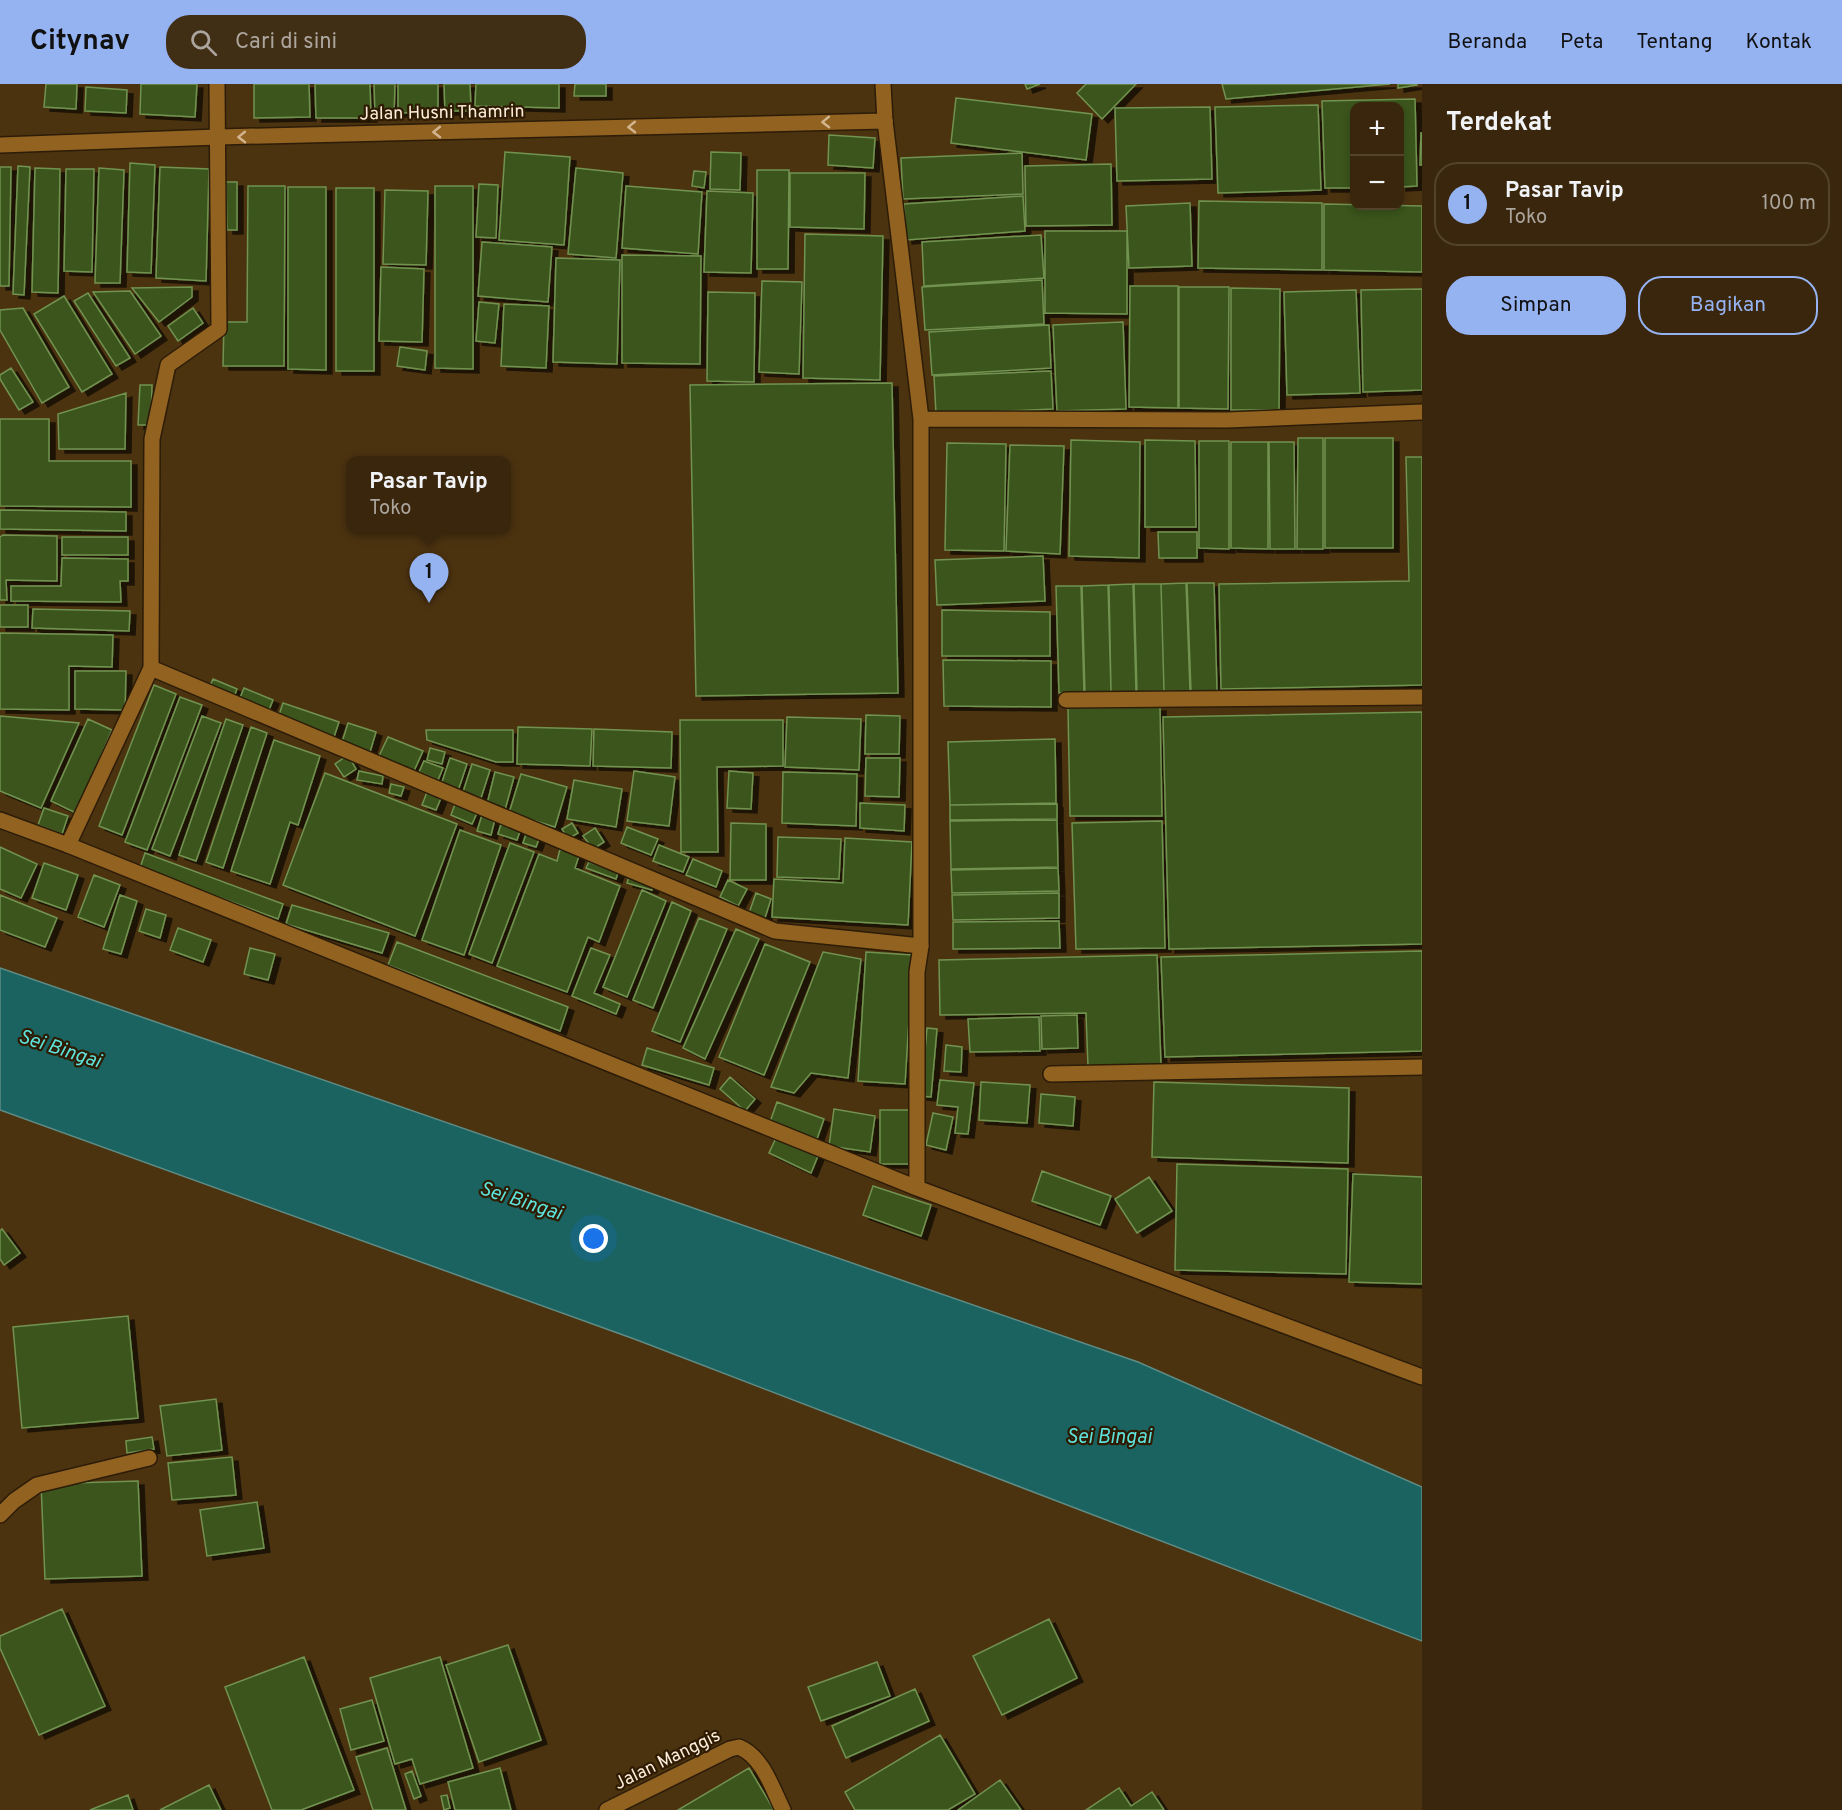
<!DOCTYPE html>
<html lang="id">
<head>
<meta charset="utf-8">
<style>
	:root { --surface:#39260c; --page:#402e15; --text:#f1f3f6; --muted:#aba59d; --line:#53432d; --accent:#95b2f1 }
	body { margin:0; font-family:Overpass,sans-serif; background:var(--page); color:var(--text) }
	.controls { position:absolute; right:18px; top:18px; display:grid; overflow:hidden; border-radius:12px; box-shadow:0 3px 9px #0003 }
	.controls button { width:54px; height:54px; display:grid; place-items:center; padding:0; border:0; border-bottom:2px solid var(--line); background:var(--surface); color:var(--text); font:30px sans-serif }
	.you { position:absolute; left:594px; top:1155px; width:21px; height:21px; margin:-15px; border:4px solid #fff; border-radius:50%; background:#1a73e8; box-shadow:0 0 0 9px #1a73e833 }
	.badge { display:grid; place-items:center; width:39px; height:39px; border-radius:50%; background:var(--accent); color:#111; font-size:20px; font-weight:700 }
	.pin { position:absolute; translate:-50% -50px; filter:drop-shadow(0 2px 3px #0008) }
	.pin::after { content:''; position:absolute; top:32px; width:21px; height:18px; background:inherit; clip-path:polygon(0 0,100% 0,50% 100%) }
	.popup { position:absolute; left:346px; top:372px; width:165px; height:78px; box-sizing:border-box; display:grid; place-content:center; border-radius:12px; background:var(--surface); filter:drop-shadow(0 2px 4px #0005); font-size:20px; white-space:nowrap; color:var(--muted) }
	.popup b { font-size:22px; color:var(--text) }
	.popup::after { content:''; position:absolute; left:50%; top:100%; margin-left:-12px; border:12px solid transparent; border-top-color:var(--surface) }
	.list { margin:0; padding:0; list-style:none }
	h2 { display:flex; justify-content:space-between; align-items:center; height:78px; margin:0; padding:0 24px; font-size:26px }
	h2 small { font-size:20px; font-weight:400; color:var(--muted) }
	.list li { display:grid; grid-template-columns:39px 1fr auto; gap:18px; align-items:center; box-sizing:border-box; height:84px; margin:0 12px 12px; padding:0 12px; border:2px solid var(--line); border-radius:24px }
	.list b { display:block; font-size:22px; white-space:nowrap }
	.list p { margin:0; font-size:20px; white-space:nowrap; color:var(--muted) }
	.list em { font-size:20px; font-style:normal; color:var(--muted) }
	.actions { display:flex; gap:12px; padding:18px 24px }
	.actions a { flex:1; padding:14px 0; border:2px solid var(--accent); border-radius:24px; text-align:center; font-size:21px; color:var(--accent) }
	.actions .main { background:var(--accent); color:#111 }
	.icon { flex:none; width:33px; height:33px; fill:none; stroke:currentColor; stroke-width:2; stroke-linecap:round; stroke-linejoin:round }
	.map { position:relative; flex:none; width:1422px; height:1726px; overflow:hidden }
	header { display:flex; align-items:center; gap:36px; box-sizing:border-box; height:84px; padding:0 30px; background:var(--accent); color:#111 }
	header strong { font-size:28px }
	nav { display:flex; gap:33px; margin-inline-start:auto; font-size:21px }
	.search { width:420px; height:54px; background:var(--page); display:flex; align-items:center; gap:15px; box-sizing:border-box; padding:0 21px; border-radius:24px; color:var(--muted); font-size:22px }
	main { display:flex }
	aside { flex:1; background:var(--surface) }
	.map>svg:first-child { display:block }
</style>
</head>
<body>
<header>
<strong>Citynav</strong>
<div class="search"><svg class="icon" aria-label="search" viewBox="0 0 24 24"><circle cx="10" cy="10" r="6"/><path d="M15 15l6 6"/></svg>Cari di sini</div>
<nav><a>Beranda</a><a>Peta</a><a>Tentang</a><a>Kontak</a></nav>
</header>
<main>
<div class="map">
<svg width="1422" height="1726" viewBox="0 0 1422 1726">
	<defs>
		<filter id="shadow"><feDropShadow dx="6" dy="4" stdDeviation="0" flood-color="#0009"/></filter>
	</defs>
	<rect width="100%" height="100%" fill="#4c3310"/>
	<path fill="#1a6360" stroke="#5e8c85" stroke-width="1.5" d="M0,884L1138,1278L1422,1403V1557L637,1256L0,1026Z"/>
	<path fill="#3a541e" stroke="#719350" stroke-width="1.5" filter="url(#shadow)" d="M46,0H77L76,25L44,23Z
		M141,0H197L195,33L140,30Z
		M254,0H309L310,33L254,34Z
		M315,0H370L371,34H316Z
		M374,0H395L394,30L375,29Z
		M398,0H438V28L398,29Z
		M444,0H470L471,27H445Z
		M476,0H559V24L475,22Z
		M575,0H606V12H574Z
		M1025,0H1040L1027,5Z
		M1086,0H1136L1102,35L1077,9Z
		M1222,0H1390L1226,15Z
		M1398,0H1416L1417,1L1398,4Z
		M86,3L127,6L126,29L85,27Z
		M956,14L1092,30L1086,76L951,59Z
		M1415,15L1417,102L1400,103V22H1354V104H1325L1322,17Z
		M1318,21L1321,106L1218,109L1215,23Z
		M1210,23L1212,95L1117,97L1115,24Z
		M1421,49H1422V81H1420Z
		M829,51L875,54L873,84L828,81Z
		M505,68L570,73L564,161L499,156Z
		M711,68L741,69L740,106L710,105Z
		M1022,69L1023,110L903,115L901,74Z
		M130,79L155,81L151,189L127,188Z
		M1111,80L1112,141L1026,142L1025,82Z
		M18,82L30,83L24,211L13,210Z
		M0,83H11L9,202H0Z
		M160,83L209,85L206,197L156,194Z
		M35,84L60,85L58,209L32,208Z
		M99,84L124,86L120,199H95Z
		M576,84L623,89L616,174L568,170Z
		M66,85H94L92,188L64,187Z
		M757,86H789L788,185H757Z
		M694,87L706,88L704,104L692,102Z
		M790,89H865L864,145L790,143Z
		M226,98H237V146H227Z
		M479,100L498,101L496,154L476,153Z
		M248,102H285L284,282H223L224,238H247Z
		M435,102H473V285L435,284Z
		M626,102L702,108L698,170L622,164Z
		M288,103H326V286L288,285Z
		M336,104H374V287H336Z
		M385,106L428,107L426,181L383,180Z
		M707,107L753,109L751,189L704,188Z
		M1023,112L1025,147L906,156L904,120Z
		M1199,117L1322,119V186L1198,184Z
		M1190,119L1192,182L1129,184L1126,122Z
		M1324,120L1422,122V188L1324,186Z
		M1045,147H1127V230L1045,229Z
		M805,150L883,152L880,296L803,294Z
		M1041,151L1044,194L924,202L922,158Z
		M482,158L552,163L548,218L478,212Z
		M622,171L701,172L700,280L622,279Z
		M556,174L620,176L617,280L553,278Z
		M381,183L424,185L422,258L379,257Z
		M1042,196L1044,240L925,246L922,203Z
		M762,197L802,198L799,290L759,288Z
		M1130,202H1178V324L1129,323Z
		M192,203V213L159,238L132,204Z
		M1179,203H1229L1228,325L1179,324Z
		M1231,204L1280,205L1279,326H1231Z
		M1422,205V306L1363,308L1361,206Z
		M1356,206L1360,309L1287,311L1284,208Z
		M130,207L161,252L135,270L93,208Z
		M708,208L755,209L754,298L707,297Z
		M88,209L130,274L116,282L74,217Z
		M64,212L112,290L82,308L34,230Z
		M479,218L499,220L495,259L476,257Z
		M504,220L549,222L546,284L501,282Z
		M23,224L69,303L42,319L0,246V226Z
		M193,224L203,239L178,257L168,242Z
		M1123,238L1126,325L1057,327L1053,241Z
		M1049,241L1051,284L932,291L929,248Z
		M400,263L427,267L425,286L397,282Z
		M11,284L33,318L19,326L0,295V291Z
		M1051,287L1053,325L936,330L934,292Z
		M892,299L898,609L696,612L690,301Z
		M140,301H152L151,341H138Z
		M126,309L125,365H59L58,330Z
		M0,335H49V377H131V423L0,422Z
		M1298,354H1323V465H1297Z
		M1325,354H1393V464H1325Z
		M1071,356L1140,358L1139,474L1069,472Z
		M1145,356L1195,357L1196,443H1145Z
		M1199,357H1229V465L1199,464Z
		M1231,358H1268V465L1231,464Z
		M1269,358H1294L1295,465H1270Z
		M947,359L1006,360L1004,467L945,466Z
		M1010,361L1064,362L1060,470L1006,467Z
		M1406,373H1422V601L1221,605L1219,500L1409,497Z
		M0,426L126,428V447L0,445Z
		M1158,448H1197V474H1159Z
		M3,451L57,452V497L6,496L7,516H0V453Z
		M62,453H128V471H62Z
		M1043,472L1045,517L937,521L935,476Z
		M62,474L128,475V497H120L121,518L11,517V502H61Z
		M1186,499L1190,607H1164L1161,500Z
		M1187,499H1214L1217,607H1191Z
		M1133,500L1136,608H1111L1109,501Z
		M1134,500H1161L1164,607L1137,608Z
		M1108,501L1111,608L1085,609L1082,502Z
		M1056,502H1081L1084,609H1059Z
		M0,521H28V543H0Z
		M33,525L130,527L129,547L32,544Z
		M942,526L1050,528V572H942Z
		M0,549L113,551L112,583L69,582V626L0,625Z
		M943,576L1051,577V623L944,622Z
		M75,587H126L125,626L75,625Z
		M213,595L237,605L234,613L210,602Z
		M154,601L176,610L122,751L99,742Z
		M244,604L273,616L269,626L240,614Z
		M180,613L202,621L147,766L125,758Z
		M283,619L339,638L334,653L278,634Z
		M1160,623L1162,732H1070L1068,624Z
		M1422,628V860L1169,865L1163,633Z
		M866,631L900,632L899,670H865Z
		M0,632L79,639L41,724L0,707Z
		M202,632L221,639L170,772L152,765Z
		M787,633L861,635L859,686L785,683Z
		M88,635L112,646L76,729L51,717Z
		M226,635L243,641L196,777L179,771Z
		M680,636H783V682L717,683L718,768H681Z
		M348,639L376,648L370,668L342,658Z
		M251,643L267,649L223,784L206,778Z
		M518,643L592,645L590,682L517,680Z
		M594,645L672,648L671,684L593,682Z
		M426,646H513V678H496L427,656Z
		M388,653L423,667L414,687L379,672Z
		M1055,655L1056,719L950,721L948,658Z
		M274,656L320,672L298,741L290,738L270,800L231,787Z
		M430,664L445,668L442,680L427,676Z
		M348,671L356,685L344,693L335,680Z
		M450,674L467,680L458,707L441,701Z
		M866,674H900L899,713L865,712Z
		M424,677L443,684L438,696L419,688Z
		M472,680L490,686L481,714L463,708Z
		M359,687L383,692L382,700L357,696Z
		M634,687L675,693L669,742L627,737Z
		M729,687L753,689L751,725L727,724Z
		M495,688L514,693L505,726L487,720Z
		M783,688L857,690L856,742L782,739Z
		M325,689L457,740L415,852L283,801Z
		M521,690L567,703L555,743L509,729Z
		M574,696L622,705L616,743L567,735Z
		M391,700L404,703L401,712L389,709Z
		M427,708L441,714L436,726L422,721Z
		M860,719L905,721L904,747L860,744Z
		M455,720L477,729L472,740L451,731Z
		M1057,720V735L950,736V721Z
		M44,724L68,732L62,750L38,741Z
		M482,731L495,735L491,751L477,747Z
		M1057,736L1058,783L951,785L950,737Z
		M1162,737L1165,864L1076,865L1072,739Z
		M572,739L578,749L568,755L562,745Z
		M731,739L766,740V796H730Z
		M501,740L520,747L517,756L498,750Z
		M627,743L658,755L651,771L621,759Z
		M595,744L604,758L593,765L583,752Z
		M460,746L501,761L464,871L422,856Z
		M526,750L539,755L536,763L523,759Z
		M778,753L841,755L839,795L777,793Z
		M845,754L912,758L908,841L772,833L774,795L843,799Z
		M510,759L534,768L492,879L469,870Z
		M659,761L689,773L683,788L653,777Z
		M0,763L37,780L21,814L0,805Z
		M560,765L579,772L575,784L620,802L599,858L588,853L567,908L497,882L539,770L557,777Z
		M145,769L283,820L278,835L140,784Z
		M693,775L722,787L716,803L686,791Z
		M589,778L618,789L616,795L586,784Z
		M44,779L78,791L66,826L32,814Z
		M1058,784L1059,807L952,809L951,786Z
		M94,791L120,801L104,843L78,833Z
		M629,792L654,800L652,806L627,799Z
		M728,796L747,805L738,822L720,813Z
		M642,806L666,817L627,913L603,903Z
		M756,809L771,815L764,837L748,832Z
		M1059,809V834L953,836L952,811Z
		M0,811L57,834L45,863L0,846Z
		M120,811L137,817L121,870L103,865Z
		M672,818L691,827L653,924L633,916Z
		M292,821L389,849L382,869L286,840Z
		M146,825L166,831L160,854L139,847Z
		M699,834L727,845L680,958L652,947Z
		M1059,837L1060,864L953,865V838Z
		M178,844L211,856L203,878L170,866Z
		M736,845L759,855L705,975L683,964Z
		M397,858L568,923L560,947L388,881Z
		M765,860L810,878L764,991L719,973Z
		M250,864L275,870L268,896L244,890Z
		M591,864L610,871L594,909L620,920L616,930L572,912Z
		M1422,867V967L1165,973L1161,873Z
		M823,868L861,875L848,994L811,989L794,1009L771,1003Z
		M866,868L913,871L905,1000L858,997Z
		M1157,871L1161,981L1088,982L1086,929L940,931L939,876Z
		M1077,931L1078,964L1042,965L1041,932Z
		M1039,933L1040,967L970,968L968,935Z
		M927,944L937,945L931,1013L921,1012Z
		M946,961L962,963L961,988L944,987Z
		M647,964L714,984L709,1001L642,981Z
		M730,993L755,1015L745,1027L720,1005Z
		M940,996L974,999L968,1050L955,1049L958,1023L937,1021Z
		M981,998L1030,1001L1027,1039L979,1036Z
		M1154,998L1349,1004L1348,1079L1152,1073Z
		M1041,1010L1075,1013L1073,1042L1039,1039Z
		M777,1018L824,1035L817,1055L770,1038Z
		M834,1025L875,1032L870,1068L829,1062Z
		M880,1026H910V1080H880Z
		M933,1029L953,1033L946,1066L926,1061Z
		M776,1054L818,1072L811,1089L769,1069Z
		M1177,1080L1348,1085L1346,1190L1175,1186Z
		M1042,1087L1111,1112L1100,1141L1032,1117Z
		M1353,1090L1422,1093V1200L1349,1198Z
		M1149,1093L1172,1127L1137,1149L1115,1115Z
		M873,1102L931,1121L921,1152L863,1131Z
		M2,1145L20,1169L4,1181L0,1175V1147Z
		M128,1232L138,1334L22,1344L13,1243Z
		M216,1315L222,1366L167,1372L160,1322Z
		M152,1353L154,1365L127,1369L126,1357Z
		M232,1373L236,1411L172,1416L168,1379Z
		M138,1397L142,1492L45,1495L41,1400Z
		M257,1418L264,1464L207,1472L200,1426Z
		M62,1525L105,1622L39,1651L0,1564V1552Z
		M1049,1535L1077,1594L1002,1631L973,1572Z
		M508,1561L541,1656L479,1678L446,1581Z
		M304,1573L354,1706L301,1726H272L225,1603Z
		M440,1573L473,1684L420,1700L412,1675L395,1680L370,1594Z
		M877,1578L890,1612L821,1637L808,1603Z
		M915,1605L929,1637L846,1674L832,1642Z
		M372,1616L384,1657L351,1666L340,1625Z
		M940,1651L975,1710L948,1726H855L845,1708Z
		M387,1664L406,1726H373L356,1673Z
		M500,1684L511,1726H455L448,1698Z
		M749,1684L774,1726H678Z
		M412,1687L421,1712L414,1715L405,1690Z
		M1000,1696L1021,1726H958Z
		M209,1701L221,1726H160Z
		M1119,1704L1131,1722L1152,1708L1164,1726H1086Z
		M128,1711L133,1726H90Z
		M447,1711L450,1724L444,1726L441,1712Z"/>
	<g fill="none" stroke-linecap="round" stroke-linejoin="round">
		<defs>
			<path id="service" d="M885,37L921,335V862L917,888V1104
				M921,335L1227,336L1422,328
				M1066,616L1422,613
				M0,736L68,761L917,1104L1422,1293
				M1051,990L1422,983"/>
			<path id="minor" d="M883,0L885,37
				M151,584L775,847L921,862
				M68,761L151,584L152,355L168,281L219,245L217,0
				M0,1431L14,1417L37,1401L149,1374
				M607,1726L730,1665L739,1663C763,1673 772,1704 783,1726"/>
			<path id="tertiary" d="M0,61L218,53L885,37"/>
		</defs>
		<use href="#service" stroke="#2c1c08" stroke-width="18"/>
		<use href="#minor" stroke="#2c1c08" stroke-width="18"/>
		<use href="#tertiary" stroke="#2c1c08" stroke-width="18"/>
		<use href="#service" stroke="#926220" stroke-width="15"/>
		<use href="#minor" stroke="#926220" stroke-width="15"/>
		<use href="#tertiary" stroke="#926220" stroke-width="15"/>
	</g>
	<defs><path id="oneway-chevron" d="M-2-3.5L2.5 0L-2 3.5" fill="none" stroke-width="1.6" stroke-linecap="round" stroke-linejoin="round" transform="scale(1.5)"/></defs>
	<g stroke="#d2b590">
		<use href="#oneway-chevron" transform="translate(826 38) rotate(179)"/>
		<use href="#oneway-chevron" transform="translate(632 43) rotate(179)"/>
		<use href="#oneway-chevron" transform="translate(437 48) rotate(179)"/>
		<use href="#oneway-chevron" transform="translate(242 53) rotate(179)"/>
	</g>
	<g text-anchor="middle" stroke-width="4.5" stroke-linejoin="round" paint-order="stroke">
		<g font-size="18" fill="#fdedda" stroke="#2e1b01">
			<text transform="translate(442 28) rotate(-1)" y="6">Jalan Husni Thamrin</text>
			<text transform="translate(667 1675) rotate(-26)" y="6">Jalan Manggis</text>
		</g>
		<g font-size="20" font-style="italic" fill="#5de2dc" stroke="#2e1b01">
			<text transform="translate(60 964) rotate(18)" y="7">Sei Bingai</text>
			<text transform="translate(521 1116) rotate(18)" y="7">Sei Bingai</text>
			<text x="1109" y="1359">Sei Bingai</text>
		</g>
	</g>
</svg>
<div class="controls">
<button>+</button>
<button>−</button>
</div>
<div class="you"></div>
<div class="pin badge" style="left:429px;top:519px">1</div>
<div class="popup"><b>Pasar Tavip</b>Toko</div>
</div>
<aside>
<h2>Terdekat<small></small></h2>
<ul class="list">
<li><span class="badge">1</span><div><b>Pasar Tavip</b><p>Toko</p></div><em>100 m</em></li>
</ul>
<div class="actions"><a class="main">Simpan</a><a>Bagikan</a></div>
</aside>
</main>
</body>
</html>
